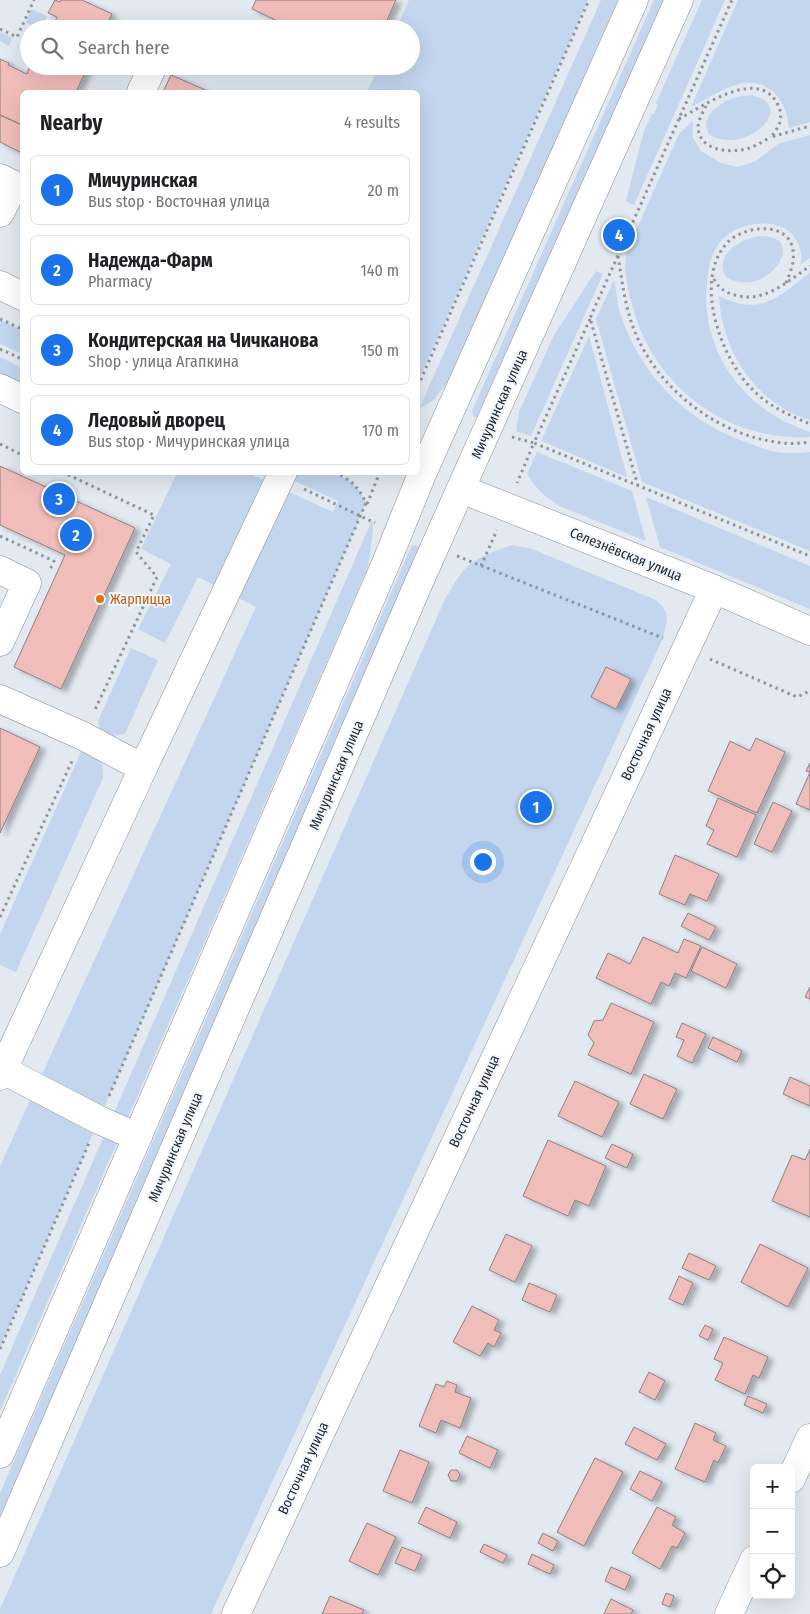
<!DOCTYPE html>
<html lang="en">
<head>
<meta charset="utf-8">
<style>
	:root { --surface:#fff; --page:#f6f6f6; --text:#202124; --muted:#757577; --line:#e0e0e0; --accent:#1a73e8 }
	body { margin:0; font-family:"Fira Sans Condensed",sans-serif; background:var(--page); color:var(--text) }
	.controls { position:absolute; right:15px; bottom:15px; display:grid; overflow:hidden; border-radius:8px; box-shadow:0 5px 20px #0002 }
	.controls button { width:45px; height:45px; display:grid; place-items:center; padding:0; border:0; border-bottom:1px solid var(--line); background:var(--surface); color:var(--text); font:25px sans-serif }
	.you { position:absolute; left:482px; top:861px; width:18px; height:18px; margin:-12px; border:4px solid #fff; border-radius:50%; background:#1a73e8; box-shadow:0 0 0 8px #1a73e833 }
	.badge { display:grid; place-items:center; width:32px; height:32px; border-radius:50%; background:var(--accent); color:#fff; font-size:16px; font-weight:700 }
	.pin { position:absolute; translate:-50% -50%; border:2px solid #fff; box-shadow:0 1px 5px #0006 }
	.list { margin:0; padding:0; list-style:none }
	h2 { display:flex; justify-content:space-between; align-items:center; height:65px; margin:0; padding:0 20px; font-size:21px }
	h2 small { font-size:16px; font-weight:400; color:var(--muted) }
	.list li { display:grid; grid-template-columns:32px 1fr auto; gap:15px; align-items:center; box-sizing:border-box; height:70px; margin:0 10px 10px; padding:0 10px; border:1px solid var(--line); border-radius:8px }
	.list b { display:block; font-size:19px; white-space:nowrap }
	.list p { margin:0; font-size:16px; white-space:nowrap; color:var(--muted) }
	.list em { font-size:16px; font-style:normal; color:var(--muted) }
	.icon { flex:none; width:28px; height:28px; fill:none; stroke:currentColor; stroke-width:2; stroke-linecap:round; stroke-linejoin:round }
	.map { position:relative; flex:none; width:810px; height:1614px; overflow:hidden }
	.search { position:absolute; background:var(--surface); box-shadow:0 5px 20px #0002; left:20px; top:20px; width:400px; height:55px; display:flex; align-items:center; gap:12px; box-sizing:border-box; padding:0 18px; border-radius:28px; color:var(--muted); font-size:19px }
	.panel { position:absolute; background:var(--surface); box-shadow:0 5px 20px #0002; left:20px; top:90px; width:400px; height:385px; border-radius:8px }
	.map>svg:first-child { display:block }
</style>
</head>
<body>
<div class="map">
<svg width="810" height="1614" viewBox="0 0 810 1614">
	<defs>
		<filter id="shadow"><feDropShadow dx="5.5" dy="3" stdDeviation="2.5" flood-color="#0004"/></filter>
	</defs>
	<rect width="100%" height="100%" fill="#e2e9f1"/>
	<path fill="#c3d6ee" d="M409,0H588L418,382V92H367L379,66H411V29H396Z
		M601,0H618L450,379L434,400L419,409Z
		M654,0H667L480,418L474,417L472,411Z
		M702,0H725L634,205L626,201L644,131L652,114H654L658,104L656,103Z
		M738,0H810V122L789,128C786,95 763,73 730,87C717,92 704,100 691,107Z
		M31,9L47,16L41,29L26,23Z
		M0,32L12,38L9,46L0,41Z
		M751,95C800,105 746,156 710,135C698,120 717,104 731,99C737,96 744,96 751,95Z
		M693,121V138L701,151L721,163L738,167L756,161L778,144L810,135V258L800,265C803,257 801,251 798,243C786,216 743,220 725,237C711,250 708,268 707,286C702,333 725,380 763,408C777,419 794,426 810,432V437C726,442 652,385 632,304C627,287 623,268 627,251L679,134Z
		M762,236C810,237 766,301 726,277C712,254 744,237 762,236Z
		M596,271L603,274L531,436L516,431L519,412L554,335Z
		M810,273V420C755,403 722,352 719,296C762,317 777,297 810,273Z
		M614,280C616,290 617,300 619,310C638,371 683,420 743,441C752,444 762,449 772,451C784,454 798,453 810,452V551L642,482L596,319Z
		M0,320L22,330V354L0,344Z
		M589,336L627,477L541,441Z
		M0,357L22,368V404L0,393Z
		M537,452L632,491L646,541L562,507C548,500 535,488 527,474Z
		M172,473H248L333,512L338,501L277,473C312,473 349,464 366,503L0,1348V1166L256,607L198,577L165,643L138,629L171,564L141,549L137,557L176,475Z
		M646,497L810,566V609L660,547Z
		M372,520L373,531L368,567L0,1411V1375Z
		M415,545L421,548L0,1521V1493L411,547Z
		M512,545L532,549L656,600C671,612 667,621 663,638L211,1614H0V1609L445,599C451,590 456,579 463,571C475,557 495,551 512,545Z
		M131,648L158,660L125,734L113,736L101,732L98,721Z
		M82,750L93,755L102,764L103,778L16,972L0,965V934Z"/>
	<path fill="#f1bdba" stroke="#8b8080" filter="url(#shadow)" d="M55,0L60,2L61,0H82L112,14L105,29H52L57,17L48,13Z
		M256,0H396L383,29H295L252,9Z
		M0,59L9,63L8,65L27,74L30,66H88L76,92H22V125L0,115Z
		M171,75L210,92H163Z
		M0,115L22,125V153L0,142Z
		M0,466L135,528L61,689L14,667L65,555L0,525Z
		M606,667L631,679L616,709L591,697Z
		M0,728L40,747L0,833Z
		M756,738L785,752L757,813L708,791L730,741L750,751Z
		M810,763V810L796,804L810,772L806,771Z
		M718,798L756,815L737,857L707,844L714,830L706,826Z
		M773,802L792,811L772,852L754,844Z
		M675,855L719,874L707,901L690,894L685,905L659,894Z
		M688,913L716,927L709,940L681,926Z
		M643,937L678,953L684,939L701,946L686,978L675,973L669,986L661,982L651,1004L596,978L608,953L630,964Z
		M702,947L737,964L726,988L691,971Z
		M810,987V999L805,997Z
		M611,1003L654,1022L631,1074L588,1055L594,1043L588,1035L594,1021L603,1020Z
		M682,1023L706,1034L692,1063L677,1056L684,1040L676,1037Z
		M713,1037L742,1051L737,1062L708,1048Z
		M644,1074L677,1089L663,1119L630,1104Z
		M790,1077L810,1086V1106L783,1094Z
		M575,1081L619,1102L602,1137L558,1116Z
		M548,1140L606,1166L589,1206L575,1200L568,1216L523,1196Z
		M612,1144L633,1154L627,1168L605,1158Z
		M810,1149V1217L772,1201L792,1155L805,1160Z
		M506,1234L532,1246L515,1282L489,1270Z
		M760,1244L808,1268L788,1307L741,1282Z
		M689,1253L716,1266L709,1280L682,1268Z
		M679,1276L693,1283L683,1305L669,1299Z
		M529,1283L557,1295L550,1312L522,1300Z
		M472,1306L499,1320L494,1330L501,1333L494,1347L488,1343L480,1356L453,1342Z
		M705,1325L713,1329L708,1340L699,1336Z
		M724,1337L768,1357L759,1378L753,1375L745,1394L715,1380L723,1363L714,1359Z
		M649,1372L665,1381L655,1400L639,1392Z
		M447,1381L457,1385L455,1392L471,1398L460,1428L441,1420L436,1433L419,1426L436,1384L444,1387Z
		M748,1396L767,1404L763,1413L744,1405Z
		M695,1423L716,1433L713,1440L726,1446L718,1463L714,1460L705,1482L675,1469Z
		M634,1427L666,1444L657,1460L625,1444Z
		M467,1436L498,1450L490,1468L459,1453Z
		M400,1450L429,1462L412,1503L383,1491Z
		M595,1458L623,1472L584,1546L557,1532Z
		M451,1470H457L460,1475L457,1481H451L448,1475Z
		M640,1471L662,1482L652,1501L630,1489Z
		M426,1507L457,1522L450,1538L418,1523Z
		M657,1507L676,1517L672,1525L685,1533L677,1548L672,1546L660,1569L632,1553Z
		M367,1523L396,1537L378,1575L349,1561Z
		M543,1533L558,1541L553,1551L538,1543Z
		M484,1544L507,1555L503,1563L480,1552Z
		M402,1547L422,1555L415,1571L395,1563Z
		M532,1554L554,1565L550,1574L528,1564Z
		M611,1567L631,1576L625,1590L605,1581Z
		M666,1593L674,1596L670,1607L662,1604Z
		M330,1596L364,1610L362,1614H322Z
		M611,1599L633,1610L631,1614H604Z"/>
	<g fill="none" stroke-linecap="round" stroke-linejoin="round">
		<defs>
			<path id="minor" d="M141,92L153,66
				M0,178L14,185L0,213
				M0,388L22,399
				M461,489L714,589L810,631
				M0,570L27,583L0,642
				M0,699L83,736L143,768L283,472
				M3,1070L99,1120L138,1137
				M0,1076L143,768
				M791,1479L810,1438
				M236,1614L714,589
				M729,1614L754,1560"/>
			<path id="major" d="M0,285L22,296
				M0,1454L386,563L422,474L634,0
				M0,1553L420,580L679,0"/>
		</defs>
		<use href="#minor" stroke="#898f97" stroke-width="29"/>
		<use href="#major" stroke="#898f97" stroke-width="29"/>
		<path stroke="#8f949a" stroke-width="3" stroke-dasharray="2.5 4" stroke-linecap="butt" d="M0,29L17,37L34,0
			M706,106C703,112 698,120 698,128C700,151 729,153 746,149C755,147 763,141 771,137
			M679,119C703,106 759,66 778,105C784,118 779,127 771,137L810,126
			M618,256C623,286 626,317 641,345C668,397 724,437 783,443C792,444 801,443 810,442
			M714,279C718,288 726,293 735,295C764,304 788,281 810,266
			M786,283C791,271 796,259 792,246C784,220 741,227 727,243C693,280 720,357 752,389C768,406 789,415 810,424
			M0,319L22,329
			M590,319L534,443L810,556
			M0,349L22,359
			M418,386L589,0
			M512,437L534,443L517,483
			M0,444L22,455
			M62,472L154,515L136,552L157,577L94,712
			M638,486L590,318L732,0
			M304,489L375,523
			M367,504L380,472
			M0,536L54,561L50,570
			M457,556L663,638
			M481,566L497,530
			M710,659L797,697L810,691
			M0,917L73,759
			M109,1096L366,503C358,486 351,480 334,472
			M0,1349L89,1143"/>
		<use href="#minor" stroke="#fff" stroke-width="28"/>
		<use href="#major" stroke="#fff" stroke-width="28"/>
	</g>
	<circle fill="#e8710a" stroke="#eff6ff" stroke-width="2" cx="100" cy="599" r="5"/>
	<g text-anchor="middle" stroke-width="4" stroke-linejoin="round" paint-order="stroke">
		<g font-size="14" fill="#25272a" stroke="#eff6ff">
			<text transform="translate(499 404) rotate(-66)" y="5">Мичуринская улица</text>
			<text transform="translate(626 554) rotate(22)" y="5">Селезнёвская улица</text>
			<text transform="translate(646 734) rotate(-65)" y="5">Восточная улица</text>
			<text transform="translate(336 775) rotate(-67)" y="5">Мичуринская улица</text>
			<text transform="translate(474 1101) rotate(-65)" y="5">Восточная улица</text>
			<text transform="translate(175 1147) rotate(-67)" y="5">Мичуринская улица</text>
			<text transform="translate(303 1468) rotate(-65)" y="5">Восточная улица</text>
		</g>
		<g font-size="14" fill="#c56008" stroke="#eff6ff" text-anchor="start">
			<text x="110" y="604">Жарпицца</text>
		</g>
	</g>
</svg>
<div class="controls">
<button>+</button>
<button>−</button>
<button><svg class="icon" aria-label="locate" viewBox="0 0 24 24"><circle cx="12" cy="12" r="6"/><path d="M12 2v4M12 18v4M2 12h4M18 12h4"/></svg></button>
</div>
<div class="you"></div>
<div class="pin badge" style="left:536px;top:807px">1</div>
<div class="pin badge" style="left:76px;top:535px">2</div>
<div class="pin badge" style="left:59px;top:499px">3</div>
<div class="pin badge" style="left:619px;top:235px">4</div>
<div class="search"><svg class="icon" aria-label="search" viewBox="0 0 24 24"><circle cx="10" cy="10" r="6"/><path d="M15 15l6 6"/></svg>Search here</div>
<section class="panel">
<h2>Nearby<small>4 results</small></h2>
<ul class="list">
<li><span class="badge">1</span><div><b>Мичуринская</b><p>Bus stop · Восточная улица</p></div><em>20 m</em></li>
<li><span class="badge">2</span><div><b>Надежда-Фарм</b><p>Pharmacy</p></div><em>140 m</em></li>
<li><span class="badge">3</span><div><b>Кондитерская на Чичканова</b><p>Shop · улица Агапкина</p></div><em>150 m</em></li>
<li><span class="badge">4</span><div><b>Ледовый дворец</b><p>Bus stop · Мичуринская улица</p></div><em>170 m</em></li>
</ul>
</section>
</div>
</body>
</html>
